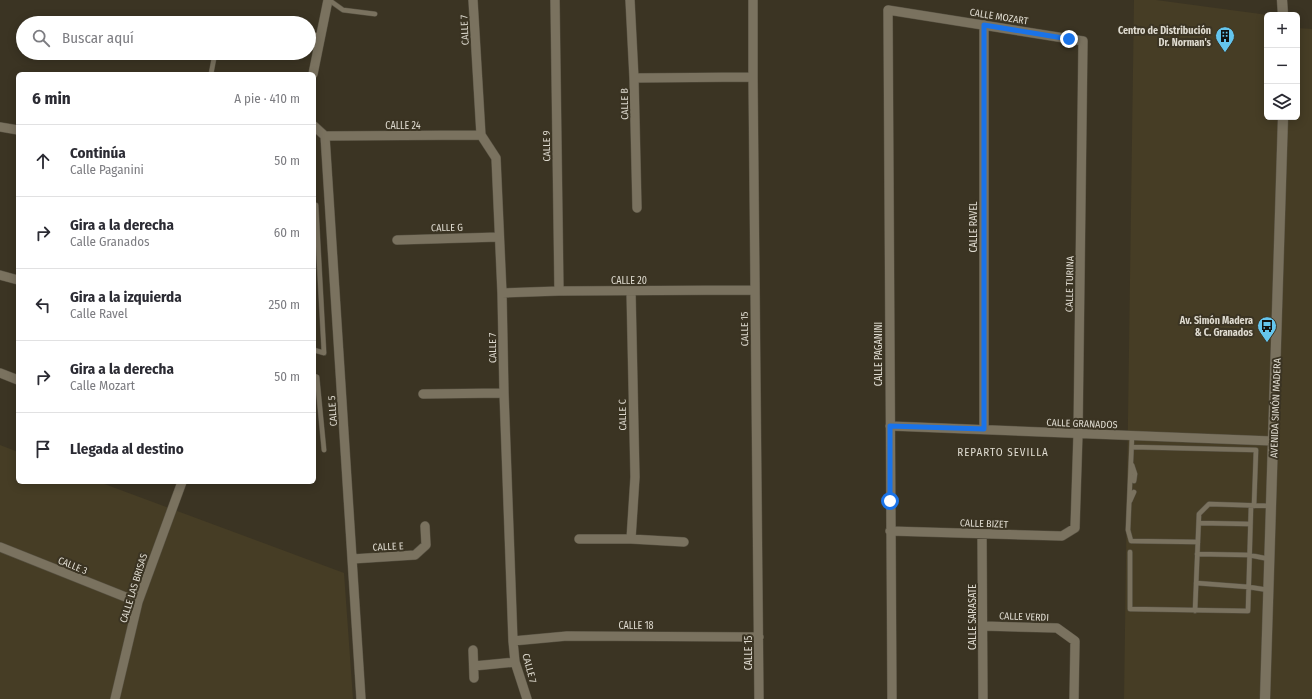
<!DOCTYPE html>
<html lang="es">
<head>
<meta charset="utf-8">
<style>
	:root { --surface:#fff; --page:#f2f2f3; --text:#2b2b33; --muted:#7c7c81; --line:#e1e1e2 }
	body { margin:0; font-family:"Fira Sans Condensed",sans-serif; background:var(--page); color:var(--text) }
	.controls { position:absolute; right:12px; top:12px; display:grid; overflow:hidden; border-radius:6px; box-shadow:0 2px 10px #0003 }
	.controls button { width:36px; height:36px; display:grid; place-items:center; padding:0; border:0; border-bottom:1px solid var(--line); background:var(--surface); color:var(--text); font:20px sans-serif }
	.stop { position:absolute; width:12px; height:12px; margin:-9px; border:3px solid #1a73e8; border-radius:50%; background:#fff }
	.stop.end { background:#1a73e8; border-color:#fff; box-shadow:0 1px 4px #0008 }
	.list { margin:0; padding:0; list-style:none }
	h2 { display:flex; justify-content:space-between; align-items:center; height:52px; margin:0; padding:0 16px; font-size:17px }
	h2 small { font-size:13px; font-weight:400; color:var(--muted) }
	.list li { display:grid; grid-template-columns:26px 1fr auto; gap:12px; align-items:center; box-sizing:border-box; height:72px; padding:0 16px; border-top:1px solid var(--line) }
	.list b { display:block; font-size:15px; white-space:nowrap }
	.list p { margin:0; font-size:13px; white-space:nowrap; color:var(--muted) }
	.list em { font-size:13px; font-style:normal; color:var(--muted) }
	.icon { flex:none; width:22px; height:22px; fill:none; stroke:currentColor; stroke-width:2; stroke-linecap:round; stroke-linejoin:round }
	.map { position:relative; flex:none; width:1312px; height:699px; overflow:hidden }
	.search { position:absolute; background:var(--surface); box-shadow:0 2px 10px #0003; left:16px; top:16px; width:300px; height:44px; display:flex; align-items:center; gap:10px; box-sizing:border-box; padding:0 14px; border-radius:22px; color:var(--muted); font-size:15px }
	.panel { position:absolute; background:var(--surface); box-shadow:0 2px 10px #0003; left:16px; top:72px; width:300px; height:412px; border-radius:6px }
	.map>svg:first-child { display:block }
</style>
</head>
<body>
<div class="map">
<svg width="1312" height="699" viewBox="0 0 1312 699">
	<rect width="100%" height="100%" fill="#3b3423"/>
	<path fill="#463d25" d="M1134,0H1156L1268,15L1267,117H1297V28L1312,29V699H1124Z
		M0,445L18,452V482H99L344,573L353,699H0Z"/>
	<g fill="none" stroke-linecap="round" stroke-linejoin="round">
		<defs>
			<path id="lane" d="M329,0L343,10L375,14
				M219,23L220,19L242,23
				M309,34L321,36
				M211,74L215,53
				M314,205H316L324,353L314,350
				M314,376L317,377L324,450
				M1132,436L1128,530L1131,541L1198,542
				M1132,447L1256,450L1254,506
				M1132,465L1135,474L1134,481
				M1130,501L1134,492
				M1199,523L1250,524
				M1130,552V609L1248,611L1251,506
				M1197,554L1249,555L1269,559
				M1196,583L1249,587L1268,590
				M1195,611L1199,514L1209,504L1271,506"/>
			<path id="street" d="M473,0L481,135L496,158L502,293L504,393L513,641L515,662L527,699
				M555,0L559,291
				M630,0L634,78L637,208
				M313,74L328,0
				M753,77V0
				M634,78L753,77L759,699
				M314,126L325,136L361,699
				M0,127L18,130
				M325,136L481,135
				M397,240L499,237
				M0,275L18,280
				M502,293L559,291L755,290
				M0,373L18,380
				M423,394L504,393
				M890,426L1274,441
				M984,429V25
				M890,531L1062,536L1075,528L1078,434L1083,41L888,10L892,699
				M982,534L983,699
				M579,539H631L684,542
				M631,539L635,477L631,291
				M0,547L138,602
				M352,559L415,555L426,545L425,526
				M983,626L1057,628L1075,641L1074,699
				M513,641L567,636L759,637
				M473,650L474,678
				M474,666L515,662
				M115,699L138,602L182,482"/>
			<path id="secondary" d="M1282,0L1283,15
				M1265,699L1283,117"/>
		</defs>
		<use href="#lane" stroke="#575142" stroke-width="5.5"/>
		<use href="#street" stroke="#575142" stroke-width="10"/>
		<use href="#secondary" stroke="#575142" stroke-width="11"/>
		<use href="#lane" stroke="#7a725f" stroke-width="4.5"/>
		<use href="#street" stroke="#7a725f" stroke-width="9"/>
		<use href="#secondary" stroke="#7a725f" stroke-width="10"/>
	</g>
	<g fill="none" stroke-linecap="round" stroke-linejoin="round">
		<path stroke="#1a73e8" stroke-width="5" d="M890,501V426L984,429V25L1069,39"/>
	</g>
	<defs>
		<symbol id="building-pin" viewBox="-11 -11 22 30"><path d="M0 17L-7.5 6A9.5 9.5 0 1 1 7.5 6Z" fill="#64c5ee" stroke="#3b3423"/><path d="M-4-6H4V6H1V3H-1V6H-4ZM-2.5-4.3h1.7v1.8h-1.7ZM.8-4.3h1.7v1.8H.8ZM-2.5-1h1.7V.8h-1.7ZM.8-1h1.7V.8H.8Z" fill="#111"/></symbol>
		<symbol id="bus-pin" viewBox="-11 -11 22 30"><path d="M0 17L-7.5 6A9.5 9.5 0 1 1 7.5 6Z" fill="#64c5ee" stroke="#3b3423"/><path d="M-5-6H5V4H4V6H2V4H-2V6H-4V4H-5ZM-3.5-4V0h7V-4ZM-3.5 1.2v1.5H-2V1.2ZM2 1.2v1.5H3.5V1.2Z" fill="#111"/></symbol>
	</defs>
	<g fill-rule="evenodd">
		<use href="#building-pin" x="1214" y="25" width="22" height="30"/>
		<use href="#bus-pin" x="1256" y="315" width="22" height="30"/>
	</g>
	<g text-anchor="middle" stroke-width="4" stroke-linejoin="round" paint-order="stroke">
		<g font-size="10" fill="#dfdbd0" stroke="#3b3423">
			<text transform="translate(999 16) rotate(9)" y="4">CALLE MOZART</text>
			<text transform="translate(464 30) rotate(-93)" y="4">CALLE 7</text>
			<text transform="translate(624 104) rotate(-91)" y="4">CALLE B</text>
			<text x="403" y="129">CALLE 24</text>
			<text transform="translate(546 146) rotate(-91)" y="4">CALLE 9</text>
			<text transform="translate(447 227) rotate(-1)" y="4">CALLE G</text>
			<text transform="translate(973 227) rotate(-90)" y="4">CALLE RAVEL</text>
			<text x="629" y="284">CALLE 20</text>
			<text transform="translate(1069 284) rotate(-89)" y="4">CALLE TURINA</text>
			<text transform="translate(744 329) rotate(-91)" y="4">CALLE 15</text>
			<text transform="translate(492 348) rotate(-91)" y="4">CALLE 7</text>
			<text transform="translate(878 354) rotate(-90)" y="4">CALLE PAGANINI</text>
			<text transform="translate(1275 408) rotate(-88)" y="4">AVENIDA SIMÓN MADERA</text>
			<text transform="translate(332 411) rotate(-94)" y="4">CALLE 5</text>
			<text transform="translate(622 415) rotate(-91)" y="4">CALLE C</text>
			<text transform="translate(1082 423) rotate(2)" y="4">CALLE GRANADOS</text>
			<text transform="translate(984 523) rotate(2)" y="4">CALLE BIZET</text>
			<text transform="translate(388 546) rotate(-3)" y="4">CALLE E</text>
			<text transform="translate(73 565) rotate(22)" y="4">CALLE 3</text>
			<text transform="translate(133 588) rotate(-73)" y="4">CALLE LAS BRISAS</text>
			<text transform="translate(1024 616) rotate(2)" y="4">CALLE VERDI</text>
			<text transform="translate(972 617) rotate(-90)" y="4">CALLE SARASATE</text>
			<text x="636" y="629">CALLE 18</text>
			<text transform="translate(748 653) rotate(-90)" y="4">CALLE 15</text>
			<text transform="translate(530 668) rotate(75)" y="4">CALLE 7</text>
		</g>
		<g font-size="10" font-weight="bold" fill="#dfdbd0" stroke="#3b3423" text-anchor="end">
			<text x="1211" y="34">Centro de Distribución<tspan x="1211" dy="12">Dr. Norman's</tspan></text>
			<text x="1253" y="324">Av. Simón Madera<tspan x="1253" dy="12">&amp; C. Granados</tspan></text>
		</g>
		<g font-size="11" letter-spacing="1" fill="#dfdbd0" stroke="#3b3423">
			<text x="1003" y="456">REPARTO SEVILLA</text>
		</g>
	</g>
</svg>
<div class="controls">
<button>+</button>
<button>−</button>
<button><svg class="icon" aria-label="layers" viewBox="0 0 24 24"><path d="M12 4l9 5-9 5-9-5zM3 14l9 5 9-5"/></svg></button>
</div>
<div class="stop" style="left:890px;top:501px"></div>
<div class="stop end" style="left:1069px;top:39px"></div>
<div class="search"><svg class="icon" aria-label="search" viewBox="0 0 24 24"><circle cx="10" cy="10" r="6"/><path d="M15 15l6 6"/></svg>Buscar aquí</div>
<section class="panel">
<h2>6 min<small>A pie · 410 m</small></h2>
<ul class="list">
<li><svg class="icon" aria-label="ahead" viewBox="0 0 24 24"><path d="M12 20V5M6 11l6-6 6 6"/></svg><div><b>Continúa</b><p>Calle Paganini</p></div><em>50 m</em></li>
<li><svg class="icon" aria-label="right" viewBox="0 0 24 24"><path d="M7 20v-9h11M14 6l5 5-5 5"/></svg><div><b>Gira a la derecha</b><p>Calle Granados</p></div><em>60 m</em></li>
<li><svg class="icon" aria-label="left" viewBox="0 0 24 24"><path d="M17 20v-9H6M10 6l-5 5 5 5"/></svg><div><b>Gira a la izquierda</b><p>Calle Ravel</p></div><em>250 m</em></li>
<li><svg class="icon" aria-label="right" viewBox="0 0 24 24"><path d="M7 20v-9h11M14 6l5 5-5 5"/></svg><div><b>Gira a la derecha</b><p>Calle Mozart</p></div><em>50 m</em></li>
<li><svg class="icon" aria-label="arrive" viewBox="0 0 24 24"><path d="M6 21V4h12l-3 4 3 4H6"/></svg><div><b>Llegada al destino</b></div></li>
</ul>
</section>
</div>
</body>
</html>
